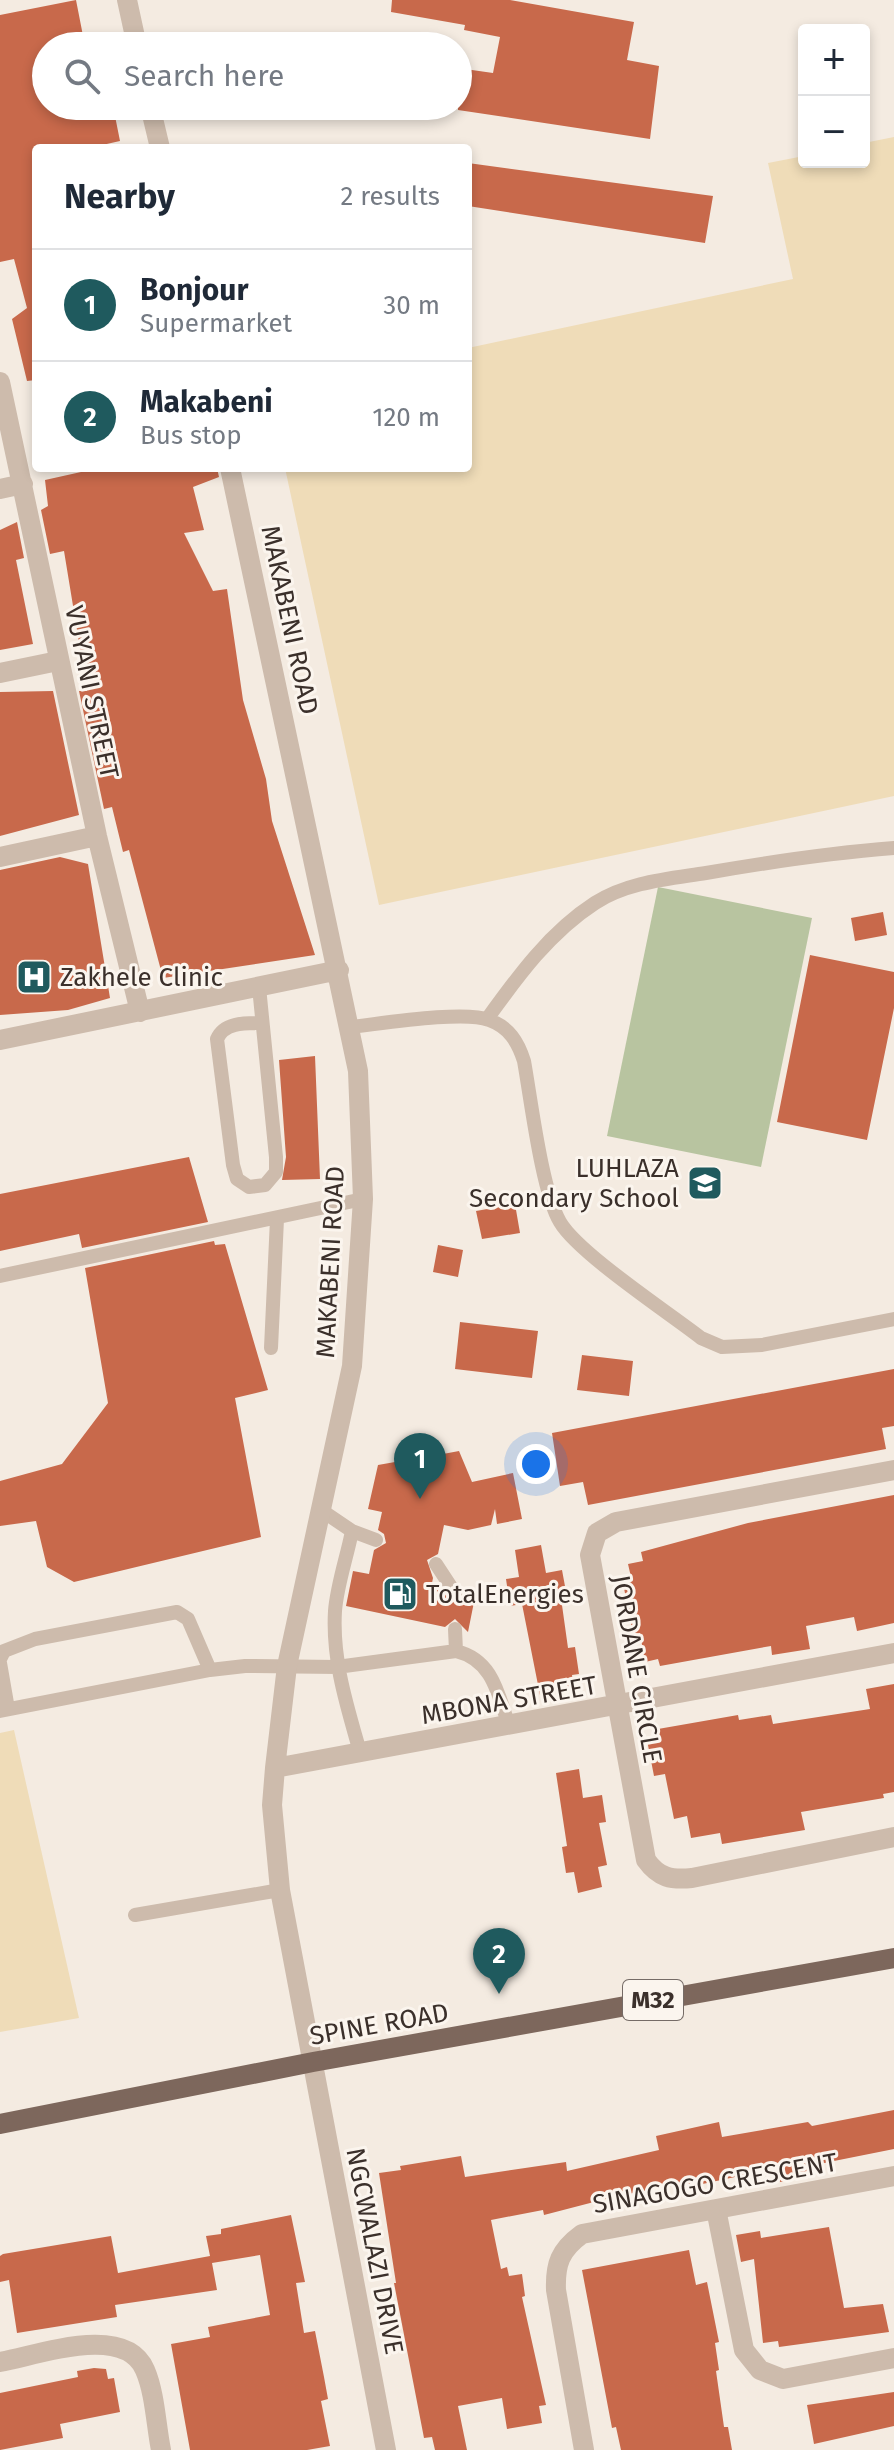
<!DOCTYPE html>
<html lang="en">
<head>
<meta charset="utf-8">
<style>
	:root { --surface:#fff; --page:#f6f6f7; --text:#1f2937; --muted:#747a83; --line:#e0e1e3; --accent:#1f5a5e }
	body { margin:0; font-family:"Fira Sans",sans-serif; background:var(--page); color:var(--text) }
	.controls { position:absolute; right:24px; top:24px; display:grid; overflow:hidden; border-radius:8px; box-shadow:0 4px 12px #0003 }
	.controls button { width:72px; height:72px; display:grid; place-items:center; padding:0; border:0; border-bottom:2px solid var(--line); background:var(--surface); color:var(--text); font:40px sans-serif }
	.you { position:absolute; left:536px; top:1464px; width:28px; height:28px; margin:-20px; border:6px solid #fff; border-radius:50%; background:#1a73e8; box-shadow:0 0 0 12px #1a73e833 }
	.badge { display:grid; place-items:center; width:52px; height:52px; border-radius:50%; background:var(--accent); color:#fff; font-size:26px; font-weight:700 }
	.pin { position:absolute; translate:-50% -66px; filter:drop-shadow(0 2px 4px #0008) }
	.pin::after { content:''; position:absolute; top:42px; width:28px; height:24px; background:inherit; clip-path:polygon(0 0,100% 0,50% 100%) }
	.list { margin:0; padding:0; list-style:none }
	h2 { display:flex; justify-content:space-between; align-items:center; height:104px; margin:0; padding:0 32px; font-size:34px }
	h2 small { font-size:26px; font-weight:400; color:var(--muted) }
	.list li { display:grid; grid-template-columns:52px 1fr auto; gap:24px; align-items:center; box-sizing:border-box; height:112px; padding:0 32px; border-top:2px solid var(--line) }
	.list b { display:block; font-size:30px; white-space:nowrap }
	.list p { margin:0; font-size:26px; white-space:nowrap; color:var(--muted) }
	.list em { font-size:26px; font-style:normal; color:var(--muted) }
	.icon { flex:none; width:44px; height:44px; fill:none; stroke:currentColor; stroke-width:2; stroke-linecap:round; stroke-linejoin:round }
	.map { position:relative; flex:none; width:894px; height:2450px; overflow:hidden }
	.search { position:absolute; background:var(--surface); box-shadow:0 4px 12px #0003; left:32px; top:32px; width:440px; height:88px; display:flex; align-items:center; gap:20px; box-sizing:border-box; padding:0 28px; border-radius:44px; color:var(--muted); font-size:30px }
	.panel { position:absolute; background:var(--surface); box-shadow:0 4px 12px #0003; left:32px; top:144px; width:440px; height:328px; border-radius:8px }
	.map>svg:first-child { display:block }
</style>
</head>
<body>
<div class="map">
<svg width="894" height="2450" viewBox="0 0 894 2450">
	<rect width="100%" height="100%" fill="#f4ebe1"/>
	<path fill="#b8c4a0" d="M658,887L812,918L761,1167L607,1136Z"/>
	<path fill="#efdcb8" d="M894,137V796L379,905L285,468H468V348L793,279L768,163L804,156V162H864V143Z
		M14,1730L79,2018L0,2032V1733Z"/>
	<path fill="#c8694b" d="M76,0L85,46H46V106H113L120,141L89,148H36V380L27,381L12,319L27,308L14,259L0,262V15Z
		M392,0H510L634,22L627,60L659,66L650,139L458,110V68L493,73L500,37L464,30L465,25L391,12Z
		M468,163L713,196L705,243L468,206Z
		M99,468H217L219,477L193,487L204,530L184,533L213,591L227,589L243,700L266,779L272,821L315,955L163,978L129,850L123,852L112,807L104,809L79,691H87L64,551L50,554L41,510L48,506L45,480Z
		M17,522L24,558L16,560L33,644L0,650V530Z
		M53,691L79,815L0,836V692Z
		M60,857L88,864L110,998L68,1010L0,1015V870Z
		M883,912L887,935L855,941L851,918Z
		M810,955L894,972V1008L867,1140L777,1122Z
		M315,1056L320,1179L282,1180L286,1157L279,1060Z
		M189,1157L208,1222L82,1248L79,1234L0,1251V1194Z
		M515,1204L520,1233L482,1239L476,1211Z
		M214,1241L215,1245L225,1244L268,1390L235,1398L261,1537L74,1582L47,1567L36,1521L0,1526V1481L62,1464L108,1403L85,1268Z
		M438,1245L463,1250L458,1277L433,1272Z
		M460,1322L538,1331L532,1378L455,1369Z
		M582,1355L633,1361L629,1396L577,1390Z
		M894,1369V1426L882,1428L886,1449L588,1505L583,1482L560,1486L552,1433Z
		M459,1451L472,1482L513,1473L522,1519L497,1524L495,1509L491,1525L468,1530L444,1525L438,1554L427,1560L433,1578L431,1588L441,1590L451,1602H460L465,1595L475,1597L468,1632L455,1619L445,1627L346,1606L353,1571L369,1574L374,1550L386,1543L384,1534L378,1530L382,1512L368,1509L378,1465L412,1459L441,1465L443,1454Z
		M894,1495V1623L857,1631L854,1617L806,1626L810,1649L772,1655L771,1646L660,1666L658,1659L645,1662L640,1633L633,1634L622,1578L631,1577L628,1564L643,1561L641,1552L748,1523Z
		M541,1545L546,1573L562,1570L567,1597L561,1598L568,1648L575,1647L579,1674L572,1675L574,1690L540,1695L522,1604L510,1606L506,1579L519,1577L515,1550Z
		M894,1684V1792L883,1794L884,1798L801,1812L805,1830L722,1844L720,1833L691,1838L687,1816L674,1819L665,1774L654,1776L647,1740L660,1737L658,1729L738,1715L739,1720L771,1715L773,1724L870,1709L866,1689Z
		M579,1769L583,1798L602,1795L606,1822L599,1823L607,1865L598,1867L602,1887L578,1893L574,1872L566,1873L562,1847L567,1846L556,1773Z
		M894,2110V2149L809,2166L811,2176L780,2182L777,2168L684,2188L683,2184L617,2196L544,2215L543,2210L491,2220L501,2269L507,2267L509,2276L522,2274L525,2296L522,2297L546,2405L539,2406L542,2423L507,2429L502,2398L458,2406L467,2450H435L432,2437L424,2438L394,2283H396L379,2173L401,2170L400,2166L461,2156L465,2177L566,2162L567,2171L659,2150L656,2136L719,2122L722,2137L808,2122L812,2126Z
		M291,2215L305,2282L296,2283L304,2333L315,2331L324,2377L328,2399L321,2401L330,2446L307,2450H190L171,2344L210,2337L208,2327L270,2315L260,2255L212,2263L217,2290L115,2305L117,2317L17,2333L9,2280L0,2282V2256L3,2254L111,2236L118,2273L210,2256L206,2236L221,2234V2229Z
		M829,2227L844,2308L883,2304L889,2332L779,2347L778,2341L763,2343L754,2259L741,2262L736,2235L760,2231L761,2238Z
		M689,2250L696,2285L707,2282L719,2342L715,2343L719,2370L716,2371L724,2427H728L732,2450H621L616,2427L612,2428L582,2270Z
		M94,2368L106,2369L108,2379L114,2378L120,2412L60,2424L63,2438L0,2450V2393L78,2377L77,2371Z
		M894,2392V2426L814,2444L807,2405Z"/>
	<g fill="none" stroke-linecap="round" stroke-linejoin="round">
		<path stroke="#cdbbac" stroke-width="14" d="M259,987L276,1157V1172L265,1185L249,1187L237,1179L233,1165L217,1039C224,1022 246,1023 262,1023
			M487,1019C518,976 550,932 595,903C628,882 668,879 706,873C769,862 830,853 894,848
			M350,1027C379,1024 464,1010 489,1020C509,1027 518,1042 524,1061C531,1100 542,1192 560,1222C578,1253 669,1313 701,1338L722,1347L762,1345L894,1319
			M0,1276L363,1199
			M271,1348L277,1219
			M321,1510L352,1531L376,1540
			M352,1531C347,1557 337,1585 335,1611C332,1660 347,1706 360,1752
			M436,1564L455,1593
			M456,1651C493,1660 498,1694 509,1726
			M0,1659L4,1651L35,1639L177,1612L188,1619L210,1670
			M0,1663L8,1709
			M0,1711L210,1670L245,1666L337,1667L456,1651L455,1629
			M135,1915L280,1890"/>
		<path stroke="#cdbbac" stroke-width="20" d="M127,0L137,46
			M150,106L160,148
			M0,382L97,836L140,1012
			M230,468L358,1071L363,1199L352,1366L287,1666L275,1768L272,1805L280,1890L386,2450
			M0,489L23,484
			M0,673L58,661
			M0,857L97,836
			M0,1040L339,970
			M894,1470L616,1522L597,1533L590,1555L646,1860C659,1878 671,1880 692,1878L894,1837
			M275,1768L894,1653
			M716,2209L744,2350L760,2370L783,2379L894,2358
			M0,2362C39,2355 125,2323 145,2370C155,2393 156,2425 161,2450
			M584,2450L556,2290C555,2264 560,2250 582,2234L894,2176"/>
		<path stroke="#7d675c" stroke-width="20" d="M0,2124L313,2062L894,1958"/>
	</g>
	<defs>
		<symbol id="hospital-square" viewBox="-11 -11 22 22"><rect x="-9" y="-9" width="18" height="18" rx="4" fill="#1f5a5e" stroke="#fbf5ee"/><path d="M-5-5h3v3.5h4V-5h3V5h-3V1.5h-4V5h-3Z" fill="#fff"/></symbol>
		<symbol id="school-square" viewBox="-11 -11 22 22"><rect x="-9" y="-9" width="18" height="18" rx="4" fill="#1f5a5e" stroke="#fbf5ee"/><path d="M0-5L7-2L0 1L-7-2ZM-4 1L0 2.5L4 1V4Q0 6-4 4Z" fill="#fff"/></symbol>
		<symbol id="fuel-square" viewBox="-11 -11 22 22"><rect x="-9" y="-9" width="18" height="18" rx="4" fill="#1f5a5e" stroke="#fbf5ee"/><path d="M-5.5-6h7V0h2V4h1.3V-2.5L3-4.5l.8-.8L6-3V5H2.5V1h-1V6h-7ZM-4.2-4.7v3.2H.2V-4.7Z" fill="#fff"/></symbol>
	</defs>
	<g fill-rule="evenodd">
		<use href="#hospital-square" x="14" y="957" width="40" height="40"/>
		<use href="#school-square" x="685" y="1163" width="40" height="40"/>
		<use href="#fuel-square" x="380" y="1574" width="40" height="40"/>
	</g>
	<g text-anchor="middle" stroke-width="6" stroke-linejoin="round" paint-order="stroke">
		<rect fill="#fbf5ee" stroke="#756b66" stroke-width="2" x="623" y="1980" width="60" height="40" rx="6"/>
		<g font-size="24" font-weight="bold" fill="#3b302b">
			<text x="653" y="2008">M32</text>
		</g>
		<g font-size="26" fill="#3b302b" stroke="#fbf5ee">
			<text transform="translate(290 620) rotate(78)" y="9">MAKABENI ROAD</text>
			<text transform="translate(92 692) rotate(78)" y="9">VUYANI STREET</text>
			<text transform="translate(330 1262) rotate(-87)" y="9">MAKABENI ROAD</text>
			<text transform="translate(637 1669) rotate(80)" y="9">JORDANE CIRCLE</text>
			<text transform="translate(509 1700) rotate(-10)" y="9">MBONA STREET</text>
			<text transform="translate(379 2024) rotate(-10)" y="9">SPINE ROAD</text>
			<text transform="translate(715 2183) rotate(-10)" y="9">SINAGOGO CRESCENT</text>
			<text transform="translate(375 2251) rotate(79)" y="9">NGCWALAZI DRIVE</text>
		</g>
		<g font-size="26" fill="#3b302b" stroke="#fbf5ee" text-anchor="start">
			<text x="60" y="986">Zakhele Clinic</text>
			<text x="679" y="1177" text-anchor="end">LUHLAZA<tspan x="679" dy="30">Secondary School</tspan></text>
			<text x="426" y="1603">TotalEnergies</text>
		</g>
	</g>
</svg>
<div class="controls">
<button>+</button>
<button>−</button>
</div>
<div class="you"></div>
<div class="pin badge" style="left:420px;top:1499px">1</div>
<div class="pin badge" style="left:499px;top:1994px">2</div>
<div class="search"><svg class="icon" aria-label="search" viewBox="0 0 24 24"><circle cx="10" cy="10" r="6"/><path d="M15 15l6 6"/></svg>Search here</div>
<section class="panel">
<h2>Nearby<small>2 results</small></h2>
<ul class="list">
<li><span class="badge">1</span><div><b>Bonjour</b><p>Supermarket</p></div><em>30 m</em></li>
<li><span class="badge">2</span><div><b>Makabeni</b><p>Bus stop</p></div><em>120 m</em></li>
</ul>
</section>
</div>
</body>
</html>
